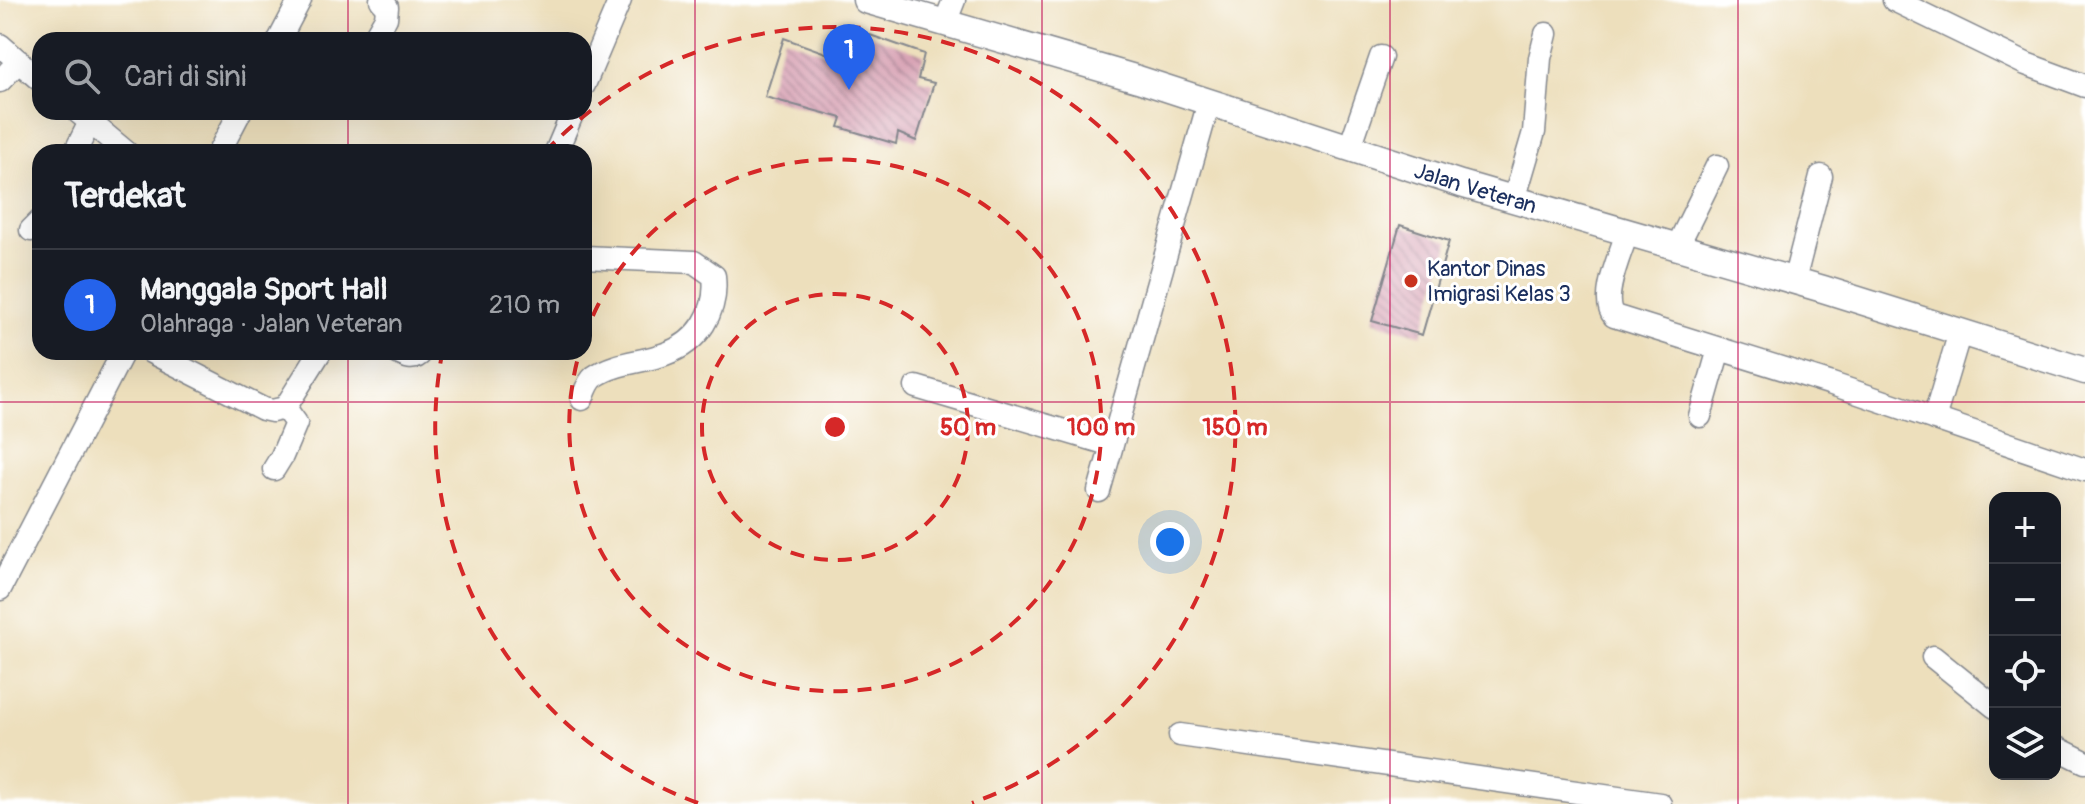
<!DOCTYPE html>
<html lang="id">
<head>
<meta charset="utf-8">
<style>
	:root { --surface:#171b24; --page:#242831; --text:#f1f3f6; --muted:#9ea1a6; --line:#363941; --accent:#2563eb }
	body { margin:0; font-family:Pangolin,sans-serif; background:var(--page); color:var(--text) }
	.controls { position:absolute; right:24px; bottom:24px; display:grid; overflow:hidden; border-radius:16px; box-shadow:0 8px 32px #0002 }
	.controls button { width:72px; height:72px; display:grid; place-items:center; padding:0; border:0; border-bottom:2px solid var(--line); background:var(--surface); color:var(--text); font:40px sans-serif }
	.you { position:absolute; left:1170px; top:542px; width:28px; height:28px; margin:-20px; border:6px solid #fff; border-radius:50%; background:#1a73e8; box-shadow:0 0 0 12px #1a73e833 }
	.badge { display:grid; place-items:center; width:52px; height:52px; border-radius:50%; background:var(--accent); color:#fff; font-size:26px; font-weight:700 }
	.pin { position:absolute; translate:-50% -66px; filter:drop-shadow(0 2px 4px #0008) }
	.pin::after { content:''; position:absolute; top:42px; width:28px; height:24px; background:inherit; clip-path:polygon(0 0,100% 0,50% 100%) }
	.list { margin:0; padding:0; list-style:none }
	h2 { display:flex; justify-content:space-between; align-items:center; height:104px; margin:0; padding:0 32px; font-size:34px }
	h2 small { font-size:26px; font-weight:400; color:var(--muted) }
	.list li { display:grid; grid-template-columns:52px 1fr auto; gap:24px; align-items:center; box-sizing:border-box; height:112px; padding:0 32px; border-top:2px solid var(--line) }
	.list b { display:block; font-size:30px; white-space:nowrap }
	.list p { margin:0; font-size:26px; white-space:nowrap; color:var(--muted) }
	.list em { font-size:26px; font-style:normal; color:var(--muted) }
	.icon { flex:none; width:44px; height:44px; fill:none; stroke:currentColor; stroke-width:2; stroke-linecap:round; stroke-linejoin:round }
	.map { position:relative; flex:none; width:2085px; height:804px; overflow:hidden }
	.search { position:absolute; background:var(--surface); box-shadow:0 8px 32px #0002; left:32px; top:32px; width:560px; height:88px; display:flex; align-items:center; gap:20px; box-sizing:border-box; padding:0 28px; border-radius:24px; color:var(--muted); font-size:30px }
	.panel { position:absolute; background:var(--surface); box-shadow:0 8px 32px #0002; left:32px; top:144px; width:560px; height:216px; border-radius:24px }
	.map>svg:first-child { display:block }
</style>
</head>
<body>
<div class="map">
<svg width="2085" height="804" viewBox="0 0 2085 804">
	<defs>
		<pattern id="building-back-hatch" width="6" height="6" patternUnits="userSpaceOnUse" patternTransform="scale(2)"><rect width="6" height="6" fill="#d8a2b4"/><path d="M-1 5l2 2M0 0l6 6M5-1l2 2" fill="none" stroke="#ae8496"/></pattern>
	</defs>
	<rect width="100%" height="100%" fill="#fff"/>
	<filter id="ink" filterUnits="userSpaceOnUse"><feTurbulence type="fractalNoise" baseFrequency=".0125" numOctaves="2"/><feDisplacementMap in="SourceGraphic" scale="16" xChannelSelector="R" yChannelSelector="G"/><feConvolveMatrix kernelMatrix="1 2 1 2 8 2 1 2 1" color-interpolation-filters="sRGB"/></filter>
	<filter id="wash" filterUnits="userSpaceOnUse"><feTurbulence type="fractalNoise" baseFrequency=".006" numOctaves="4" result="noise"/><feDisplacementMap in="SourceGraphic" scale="32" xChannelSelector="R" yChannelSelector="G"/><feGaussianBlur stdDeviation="1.8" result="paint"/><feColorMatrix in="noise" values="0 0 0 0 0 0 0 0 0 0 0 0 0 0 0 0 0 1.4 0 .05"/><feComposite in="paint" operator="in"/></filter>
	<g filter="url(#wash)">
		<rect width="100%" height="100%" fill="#eddfbc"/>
		<g id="blocks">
			<path fill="url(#building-back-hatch)" d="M870,35L924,54L918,79L934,83L916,141L898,133L896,144L839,127L842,118L765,97L784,38L859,65Z
				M1400,225L1449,241L1422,335L1372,321Z"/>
		</g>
	</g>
	<g filter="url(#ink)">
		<use href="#blocks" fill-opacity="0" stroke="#84878d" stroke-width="2"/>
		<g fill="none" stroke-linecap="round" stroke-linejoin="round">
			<defs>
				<path id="minor" d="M1894,0L2026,64L2085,86
					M945,23L954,0
					M279,40L300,0
					M373,40L386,18L387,7L381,0
					M0,45L40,80
					M0,81L19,61
					M584,85L620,0
					M78,112L126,152
					M1350,147L1381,57
					M75,152L90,122
					M219,152L240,112
					M556,152L573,112
					M1514,200L1534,132L1540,58L1546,34
					M31,230L40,221
					M1627,233C1621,253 1599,299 1614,316L1829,383L2085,470
					M1677,247L1717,166
					M1794,281L1821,176
					M151,352L263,409L272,411L285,408L320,352
					M396,352C405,357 414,362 422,352
					M916,387L1112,445
					M582,399C585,392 588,382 594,377C615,362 641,363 665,354C699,342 718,312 714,276L694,262L584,257
					M1700,416L1719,349
					M1934,419L1960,332
					M274,469L282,456L296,423L285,408
					M1099,491L1209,102
					M0,589L123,352
					M1933,657L1995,707
					M1180,735L1660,804
					M2055,747L2085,762"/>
				<g id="tertiary">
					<path id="s1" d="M866,0L1138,79L1461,184L1823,289L2085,371"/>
				</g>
			</defs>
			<use href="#minor" stroke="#84878d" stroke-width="25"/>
			<use href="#tertiary" stroke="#84878d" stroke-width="29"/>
			<use href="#minor" stroke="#fff" stroke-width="22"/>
			<use href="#tertiary" stroke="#fff" stroke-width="26"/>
		</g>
	</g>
	<path fill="none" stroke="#c2185b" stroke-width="2" stroke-opacity="0.55" d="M348,0V40M695,0V804M1042,0V804M1390,0V804M1738,0V804M348,112V152M348,352V804M0,402H2085"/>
	<g fill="none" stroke="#d62828" stroke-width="4" stroke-dasharray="14 10">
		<circle cx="835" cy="427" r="133"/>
		<path d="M584 338A266 266 0 1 1 579 354"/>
		<path d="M698 803A400 400 0 0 1 442 354M545 152A400 400 0 1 1 972 803"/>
	</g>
	<circle fill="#c8321e" stroke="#fff" stroke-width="3" cx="1411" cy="281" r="8"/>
	<g text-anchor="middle" stroke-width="6" stroke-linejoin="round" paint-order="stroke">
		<g font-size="22" fill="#1b2f5e" stroke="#fff">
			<text dy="8" stroke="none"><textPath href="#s1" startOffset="638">Jalan Veteran</textPath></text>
		</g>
		<g font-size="22" fill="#1b2f5e" stroke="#fff" text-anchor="start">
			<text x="1427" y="276">Kantor Dinas<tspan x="1427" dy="25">Imigrasi Kelas 3</tspan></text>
		</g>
	</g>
	<circle cx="835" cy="427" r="12" fill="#d62828" stroke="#fff" stroke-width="4"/>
	<g font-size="24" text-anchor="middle" font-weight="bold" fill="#d62828" stroke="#fff" stroke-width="6" stroke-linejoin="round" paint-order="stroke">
		<text x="968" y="435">50 m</text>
		<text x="1101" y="435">100 m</text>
		<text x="1235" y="435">150 m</text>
	</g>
</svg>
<div class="controls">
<button>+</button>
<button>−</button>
<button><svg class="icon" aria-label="locate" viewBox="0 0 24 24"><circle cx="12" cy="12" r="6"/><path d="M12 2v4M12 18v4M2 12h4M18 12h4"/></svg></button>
<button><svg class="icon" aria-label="layers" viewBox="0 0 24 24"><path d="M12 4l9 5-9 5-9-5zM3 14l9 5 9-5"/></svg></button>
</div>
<div class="you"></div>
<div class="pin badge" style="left:849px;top:90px">1</div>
<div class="search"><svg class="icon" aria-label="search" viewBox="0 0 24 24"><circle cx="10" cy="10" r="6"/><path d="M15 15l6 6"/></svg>Cari di sini</div>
<section class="panel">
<h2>Terdekat<small></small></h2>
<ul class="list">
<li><span class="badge">1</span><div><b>Manggala Sport Hall</b><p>Olahraga · Jalan Veteran</p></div><em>210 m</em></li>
</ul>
</section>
</div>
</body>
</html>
